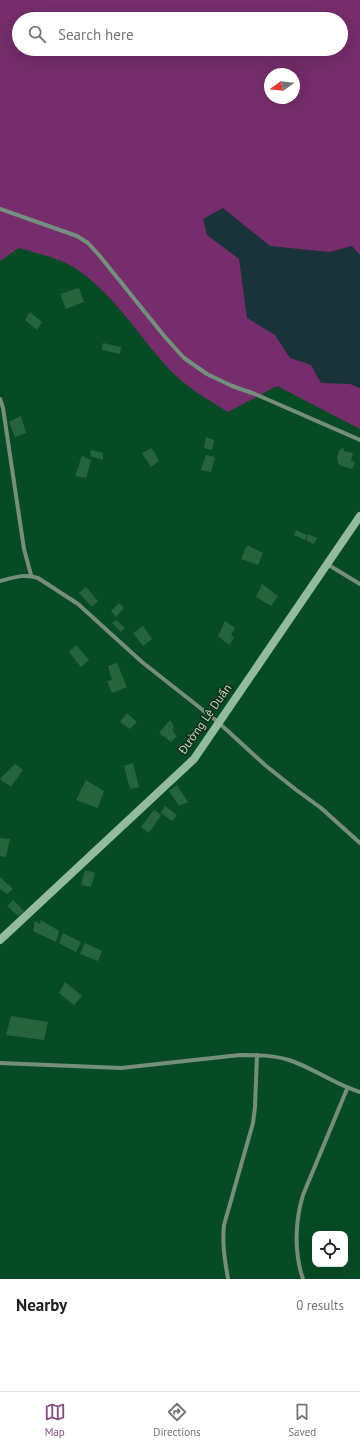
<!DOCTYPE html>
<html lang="en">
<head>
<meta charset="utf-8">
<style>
	:root { --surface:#fff; --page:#f2f2f2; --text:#202124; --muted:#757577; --line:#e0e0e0; --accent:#824f7c }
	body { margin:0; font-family:"PT Sans",sans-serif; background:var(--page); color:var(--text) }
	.controls { position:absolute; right:12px; bottom:12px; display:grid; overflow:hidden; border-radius:8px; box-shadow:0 4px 16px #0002 }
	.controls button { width:36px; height:36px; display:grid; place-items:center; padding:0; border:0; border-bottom:1px solid var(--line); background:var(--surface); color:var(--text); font:20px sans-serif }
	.compass { position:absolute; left:264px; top:68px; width:36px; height:36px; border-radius:50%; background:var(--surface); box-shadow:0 4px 16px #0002; rotate:255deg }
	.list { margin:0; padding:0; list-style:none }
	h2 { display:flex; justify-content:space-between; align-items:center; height:52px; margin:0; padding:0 16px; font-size:17px }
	h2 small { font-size:13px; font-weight:400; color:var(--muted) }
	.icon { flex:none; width:22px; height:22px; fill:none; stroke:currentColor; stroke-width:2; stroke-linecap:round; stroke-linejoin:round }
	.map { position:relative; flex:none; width:360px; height:1279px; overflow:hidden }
	.search { position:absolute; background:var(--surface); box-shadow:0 4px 16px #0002; left:12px; right:12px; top:12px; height:44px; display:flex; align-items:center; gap:10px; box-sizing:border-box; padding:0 14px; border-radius:22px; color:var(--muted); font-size:15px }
	.sheet { height:112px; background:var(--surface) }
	nav { display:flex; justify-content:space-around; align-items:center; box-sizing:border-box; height:56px; border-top:1px solid var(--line); background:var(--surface); font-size:11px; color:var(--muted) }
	nav a { display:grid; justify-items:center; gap:2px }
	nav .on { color:var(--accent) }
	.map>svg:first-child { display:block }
</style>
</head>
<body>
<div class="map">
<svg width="360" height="1279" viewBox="0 0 360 1279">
	<rect width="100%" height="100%" fill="#074b26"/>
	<path fill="#752d6b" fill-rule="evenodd" d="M0,0H360V429L277,386L228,412C207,399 186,387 169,369C138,335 116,297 78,270C61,258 39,254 19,248L0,261ZM19,19H341V49H19ZM270,74H294V98H270Z"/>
	<path fill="#193339" d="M223,208L270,246L329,252L352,246L360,255V388L350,384L321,383L311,365L290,358L275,335L247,318L239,259L207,235L203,219Z"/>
	<path fill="#27643e" d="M79,288L84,302L66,309L60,294Z
		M30,312L42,322L37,330L25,320Z
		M103,343L121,347L120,354L102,350Z
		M21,416L26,433L15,437L9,422Z
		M206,437L214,440L212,450L204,448Z
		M152,448L159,461L151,467L142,453Z
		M344,448V451L353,453L351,460L355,463L352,469L339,465L337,458L340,449Z
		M91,450L103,453V460L90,456Z
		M206,455L215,457L211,472L201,470Z
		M82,456L91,460L86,478L75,476Z
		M296,530L307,535L305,540L294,535Z
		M308,534L317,538L314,544L306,540Z
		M247,545L263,553L258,565L241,559Z
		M262,584L278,596L271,606L256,597Z
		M86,587L98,601L92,607L79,593Z
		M119,603L124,608L116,617L111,611Z
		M116,620L125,628L121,632L112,623Z
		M225,621L235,628L231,635L234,638L229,645L218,636Z
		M143,626L152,639L143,646L133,633Z
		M76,645L89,660L81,667L69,652Z
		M117,663L127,687L112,693L107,681L112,680L108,666Z
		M127,713L137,722L130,729L120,722Z
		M170,720L174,727L172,730L177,736L171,742L159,733Z
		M133,763L139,787L130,789L124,766Z
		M15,764L23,770L11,787L0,779Z
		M86,780L104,791L98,808L76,800Z
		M177,785L188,802L179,806L169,791Z
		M165,806L177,815L172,821L161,813Z
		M154,810L161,815L149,833L141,827Z
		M0,838L10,839L6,857L0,856Z
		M85,870L95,873L91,887L81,885Z
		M0,877L13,889L7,894L0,889Z
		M13,900L24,911L18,916L7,906Z
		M41,920L59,931L56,942L33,931L35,921L40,924Z
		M63,933L81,942L76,952L59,943Z
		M85,943L102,951L98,961L80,954Z
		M65,982L82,996L74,1005L59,993Z
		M11,1016L48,1022L44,1040L6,1035Z"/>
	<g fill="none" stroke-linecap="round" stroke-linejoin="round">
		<path stroke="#758f7c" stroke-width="4" d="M0,209L77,236L88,243L99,255L165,337L184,358L207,374L232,386L255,394L360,440
			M0,399L3,408L24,549L31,575
			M327,564L360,584
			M0,581C12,578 25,573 38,578L78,604L142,662L218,722L265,765L295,789L321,808L360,843
			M0,1063L121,1068L240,1055C257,1055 273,1055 289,1060C314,1068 335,1085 360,1092
			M228,1279C225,1261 222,1244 224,1225L253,1123L255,1107L257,1055
			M303,1279C294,1253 295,1221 303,1195L347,1089"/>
		<path stroke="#93bc9e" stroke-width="8" d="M0,940L194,759L360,516"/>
	</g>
	<g text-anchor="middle" stroke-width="3" stroke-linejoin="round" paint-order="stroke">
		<g font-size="12" fill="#bddbc4" stroke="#122b1b">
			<text transform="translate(205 719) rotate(-55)" y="4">Đường Lê Duẩn</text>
		</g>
	</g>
</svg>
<div class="controls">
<button><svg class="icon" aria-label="locate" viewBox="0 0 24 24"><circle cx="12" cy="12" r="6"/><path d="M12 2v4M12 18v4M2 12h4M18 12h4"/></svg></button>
</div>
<svg class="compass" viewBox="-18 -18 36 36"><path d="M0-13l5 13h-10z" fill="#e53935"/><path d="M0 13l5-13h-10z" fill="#757577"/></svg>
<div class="search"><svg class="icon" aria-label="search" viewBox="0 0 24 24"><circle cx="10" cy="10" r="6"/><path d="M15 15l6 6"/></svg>Search here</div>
</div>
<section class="sheet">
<h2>Nearby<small>0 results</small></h2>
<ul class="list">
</ul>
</section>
<nav>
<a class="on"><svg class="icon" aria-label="map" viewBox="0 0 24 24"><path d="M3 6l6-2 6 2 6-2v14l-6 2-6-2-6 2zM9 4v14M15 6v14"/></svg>Map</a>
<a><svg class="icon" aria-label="directions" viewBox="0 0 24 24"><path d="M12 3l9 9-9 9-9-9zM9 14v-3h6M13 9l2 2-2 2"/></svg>Directions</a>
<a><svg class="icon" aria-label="saved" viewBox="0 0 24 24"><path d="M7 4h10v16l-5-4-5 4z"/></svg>Saved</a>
</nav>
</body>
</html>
